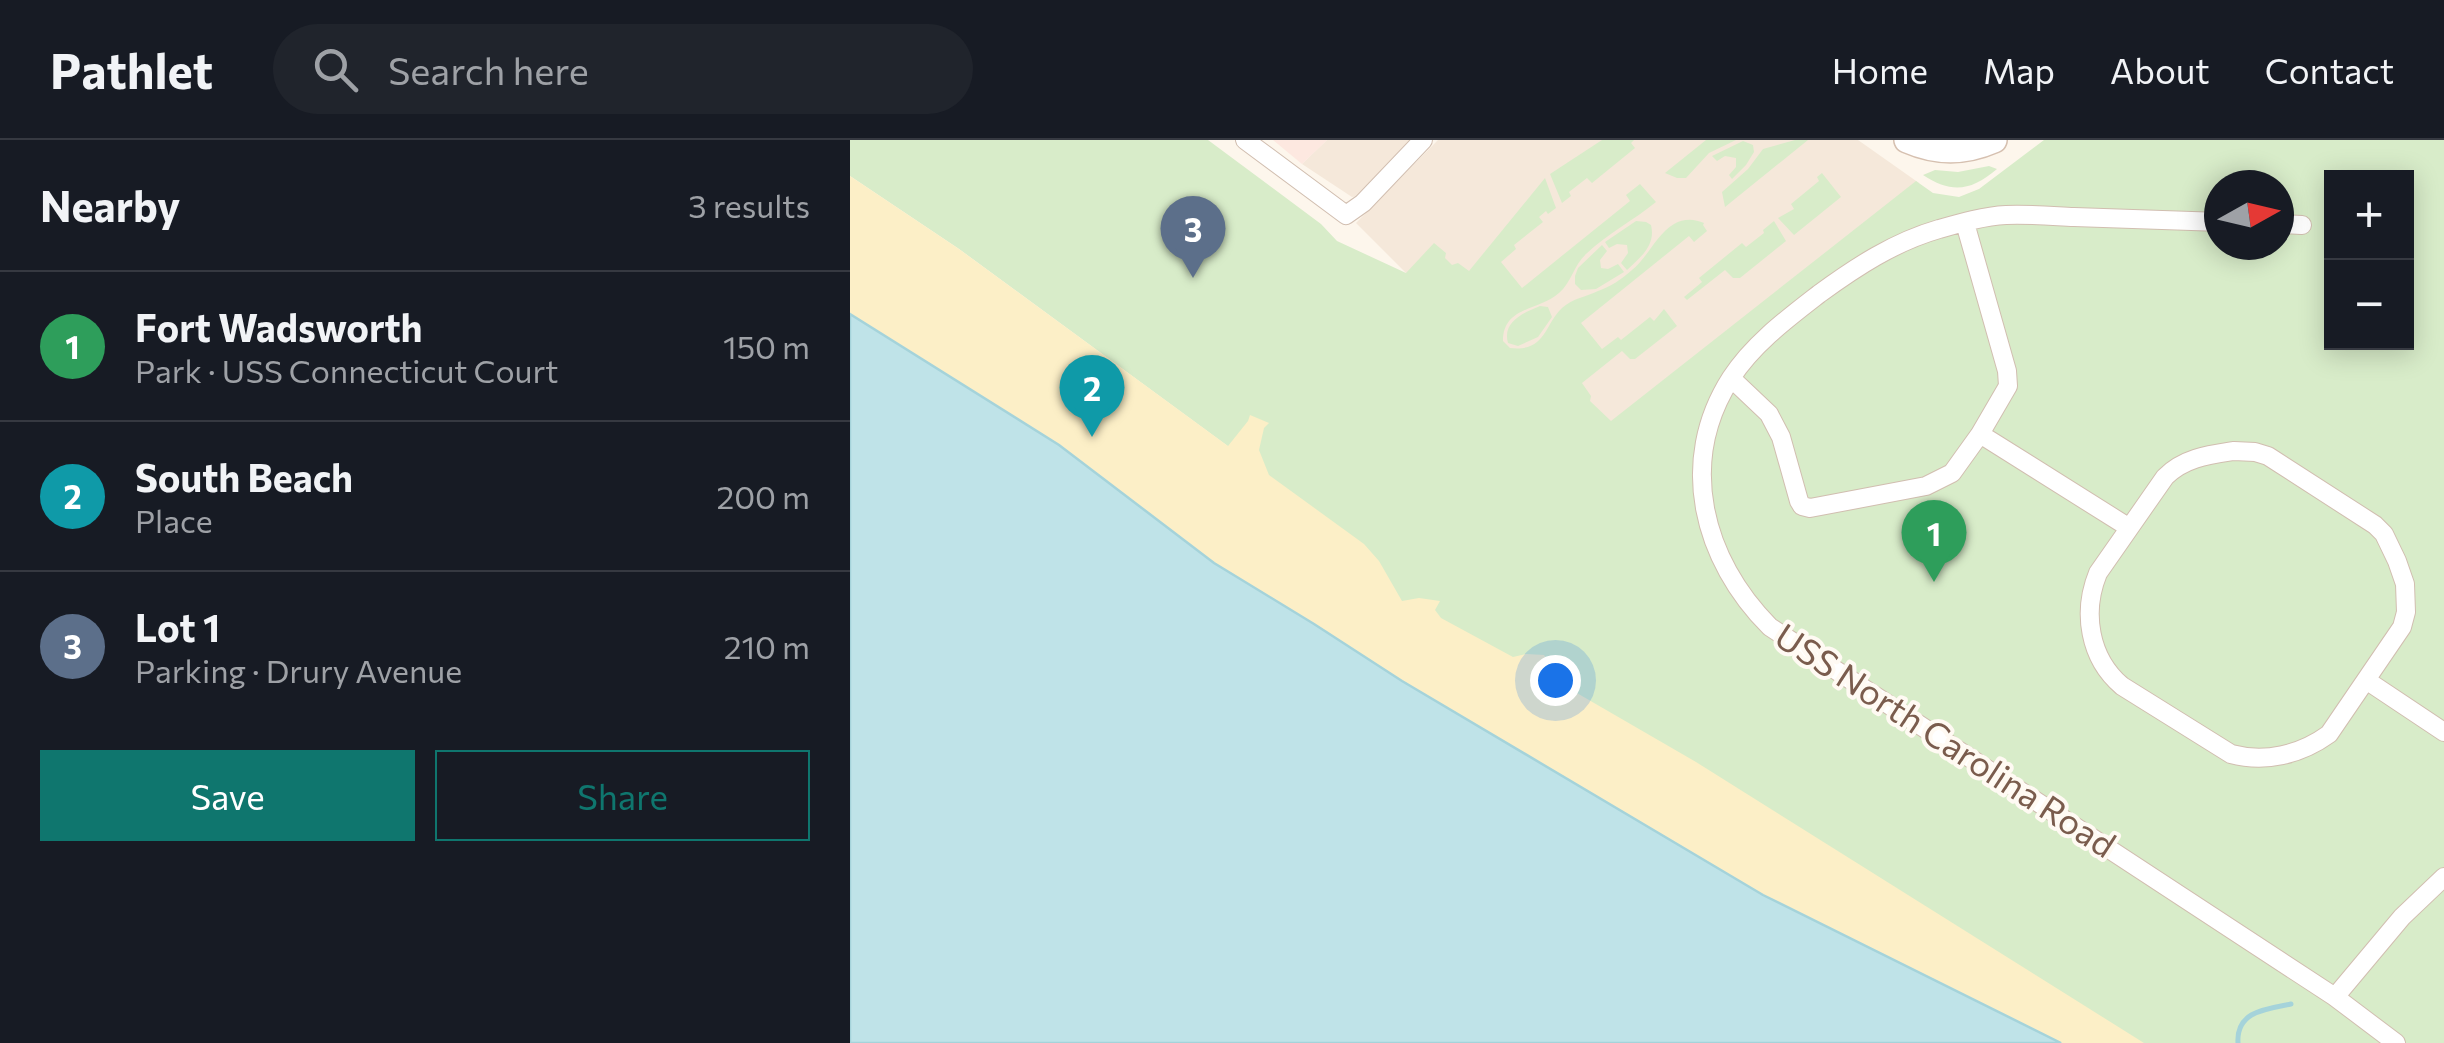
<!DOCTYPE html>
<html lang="en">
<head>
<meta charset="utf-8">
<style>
	:root { --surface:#171b24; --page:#20242c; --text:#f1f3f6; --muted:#9ea1a6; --line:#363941; --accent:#0f766e }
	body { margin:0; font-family:Commissioner,sans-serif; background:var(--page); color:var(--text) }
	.controls { position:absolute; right:30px; top:30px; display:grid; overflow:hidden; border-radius:0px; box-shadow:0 5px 25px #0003 }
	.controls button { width:90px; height:90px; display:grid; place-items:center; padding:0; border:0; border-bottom:2px solid var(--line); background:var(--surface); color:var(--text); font:50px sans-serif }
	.compass { position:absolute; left:1354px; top:30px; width:90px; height:90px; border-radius:50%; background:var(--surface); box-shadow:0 5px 25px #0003; rotate:82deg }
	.you { position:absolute; left:705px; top:540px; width:35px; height:35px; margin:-25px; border:8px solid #fff; border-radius:50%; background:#1a73e8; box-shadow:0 0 0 15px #1a73e833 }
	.badge { display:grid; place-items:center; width:65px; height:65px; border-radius:50%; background:var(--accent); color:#fff; font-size:32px; font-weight:700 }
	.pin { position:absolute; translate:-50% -82px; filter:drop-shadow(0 2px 5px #0008) }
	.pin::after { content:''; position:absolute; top:52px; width:35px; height:30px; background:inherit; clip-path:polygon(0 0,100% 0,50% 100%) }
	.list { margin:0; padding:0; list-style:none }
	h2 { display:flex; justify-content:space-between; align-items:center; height:130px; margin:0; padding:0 40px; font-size:42px }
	h2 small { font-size:32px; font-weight:400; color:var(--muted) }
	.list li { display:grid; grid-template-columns:65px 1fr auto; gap:30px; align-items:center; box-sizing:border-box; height:150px; padding:0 40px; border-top:2px solid var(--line) }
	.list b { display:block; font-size:38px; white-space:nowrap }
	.list p { margin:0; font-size:32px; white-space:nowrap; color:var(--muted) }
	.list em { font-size:32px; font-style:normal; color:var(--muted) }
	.actions { display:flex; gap:20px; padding:30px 40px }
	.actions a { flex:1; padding:22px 0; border:2px solid var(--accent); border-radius:0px; text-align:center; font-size:35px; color:var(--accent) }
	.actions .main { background:var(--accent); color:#fff }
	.icon { flex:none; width:55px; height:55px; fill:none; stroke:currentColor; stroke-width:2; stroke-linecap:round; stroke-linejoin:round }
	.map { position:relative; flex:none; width:1594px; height:903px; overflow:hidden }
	header { display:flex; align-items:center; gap:60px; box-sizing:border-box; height:140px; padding:0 50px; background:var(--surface); border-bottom:2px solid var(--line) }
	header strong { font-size:48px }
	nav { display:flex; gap:55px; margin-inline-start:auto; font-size:35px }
	.search { width:700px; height:90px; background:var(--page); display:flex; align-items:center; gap:25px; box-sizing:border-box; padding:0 35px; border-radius:55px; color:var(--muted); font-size:38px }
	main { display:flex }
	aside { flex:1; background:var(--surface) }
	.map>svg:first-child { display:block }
</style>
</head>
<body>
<header>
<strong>Pathlet</strong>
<div class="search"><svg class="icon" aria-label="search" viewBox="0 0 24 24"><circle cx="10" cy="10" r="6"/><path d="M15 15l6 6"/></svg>Search here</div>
<nav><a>Home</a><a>Map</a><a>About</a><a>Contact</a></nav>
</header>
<main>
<aside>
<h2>Nearby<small>3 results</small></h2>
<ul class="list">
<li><span class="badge" style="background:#2e9e5b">1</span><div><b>Fort Wadsworth</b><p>Park · USS Connecticut Court</p></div><em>150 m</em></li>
<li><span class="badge" style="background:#0f9aa8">2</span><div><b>South Beach</b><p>Place</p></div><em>200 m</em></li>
<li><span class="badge" style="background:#5c6f8a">3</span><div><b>Lot 1</b><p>Parking · Drury Avenue</p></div><em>210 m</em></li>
</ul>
<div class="actions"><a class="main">Save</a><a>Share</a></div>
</aside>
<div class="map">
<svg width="1594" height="903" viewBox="0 0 1594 903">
	<rect width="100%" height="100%" fill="#fdf6ec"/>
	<path fill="#f5e8da" d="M477,0H561L507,56L502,57L452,24Z
		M588,0H1008L1069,43L764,289L556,133L506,83Z"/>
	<path fill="#fde8e0" d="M423,0H477L452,24Z"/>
	<path fill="#d8ecc9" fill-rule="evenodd" d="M0,0H358L471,84L487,101L556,133L584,103L596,113L595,118L602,125L608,123L619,131L695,38L706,68L698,74L696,71L689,77L693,82L664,105L666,109L651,122L672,148L780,61L776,55L790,44L806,62C784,80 757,94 736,114C724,125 721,143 709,153C689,171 653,166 653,201L660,208C696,212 694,185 712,168C723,158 736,157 748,151C760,147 772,139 782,130C798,117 806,95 824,84C834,78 845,79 854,83L853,85L857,91L844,102L839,96L731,183L752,209L768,197L771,200L800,177L804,181L814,169L827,186L785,219H780L772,211L732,243L741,256L740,261L761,281L1066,41L1083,53L1109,57L1129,49L1194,0H1594V903H1211L551,461L539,442L409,329L109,109L0,36ZM1482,38H1556V202H1482ZM1369,45H1429V105H1369Z
		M752,0H784L781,3L785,8L742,43L737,38L719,52L721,56L712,63L700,34Z
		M856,0H886L859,13L836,38H827L815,33Z
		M945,0H958L875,67L872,52L898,29L913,9Z
		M893,1L903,5L904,12L896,25L882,39L879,35L886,27V18L875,16L867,21L862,16Z
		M1139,26L1147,29C1121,51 1102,54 1073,35L1085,30L1108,32Z
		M972,33L991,57L944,95L928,78L944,69L941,64L969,41L967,37Z
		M786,81L796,82L801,85C806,105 791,117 777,130L771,123L778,113L777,105L767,104L759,108L755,102Z
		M924,81L936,101L890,138H883L875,130L837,160L834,157L852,142L849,138L892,103L896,107L914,93L913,90Z
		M752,105L757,111L750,120L751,128L758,129L768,124L774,132L746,149L731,150L725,144V136L728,128Z
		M690,166L698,167L702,177L688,197L668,206L658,203C652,182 673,173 690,166Z"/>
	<path fill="#fcefc7" d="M0,36L109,109L378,306L398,281L400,275L419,283L414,288L409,310L419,335L514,404L529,421L552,461L569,458L590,461L585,470L591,478L663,517L676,514L694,515L713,545L846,622L1294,903H1060L0,222Z"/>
	<path fill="#bfe3e8" stroke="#a5d3da" stroke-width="2.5" d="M0,174L209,305L364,423L464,484L552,541L913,755L1211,903H0Z"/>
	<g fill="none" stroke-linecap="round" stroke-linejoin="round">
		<path stroke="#a5d3da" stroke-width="5" d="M1388,903C1386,871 1416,869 1441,864"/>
		<defs>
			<path id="minor" d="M395,0L496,75L513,63L573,0
				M1369,82C1321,80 1273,79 1224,77C1202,76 1178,74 1156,75C1134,76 1110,83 1089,89C1044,102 1006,127 969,154C938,178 903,204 881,238C827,322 853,420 920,487L1485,857L1546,903
				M1429,84L1452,85
				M881,238L919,274L931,297L949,361L952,366L960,368L1076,346L1102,333L1130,294L1158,246L1157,231L1115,83
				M1130,294L1278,387
				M1384,311L1405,312L1418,316L1525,385L1534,394L1547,421L1555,444L1556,472L1552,487L1479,594C1450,615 1415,623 1381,614L1272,546C1239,518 1232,472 1248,433L1315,337C1334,318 1358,315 1384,311Z
				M1516,540L1594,592
				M1485,857L1552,777L1594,737"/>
			<path id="secondary" d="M1057,0C1087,13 1114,13 1144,0"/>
		</defs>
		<use href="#minor" stroke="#d1beb0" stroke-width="20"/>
		<use href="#secondary" stroke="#d6c0b0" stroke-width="28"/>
		<use href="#minor" stroke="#fff" stroke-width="18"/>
		<use href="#secondary" stroke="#fff" stroke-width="25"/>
	</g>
	<g text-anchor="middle" stroke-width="8" stroke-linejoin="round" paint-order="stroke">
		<g font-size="35" fill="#7a5c4d" stroke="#fffaf3">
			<text transform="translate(1095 601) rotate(33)" y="12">USS North Carolina Road</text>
		</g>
	</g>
</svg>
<div class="controls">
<button>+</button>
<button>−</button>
</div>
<svg class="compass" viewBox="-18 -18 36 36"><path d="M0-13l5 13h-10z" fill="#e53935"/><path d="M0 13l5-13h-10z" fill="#9ea1a6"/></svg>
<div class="you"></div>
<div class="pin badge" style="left:1084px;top:442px;background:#2e9e5b">1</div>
<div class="pin badge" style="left:242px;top:297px;background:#0f9aa8">2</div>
<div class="pin badge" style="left:343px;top:138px;background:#5c6f8a">3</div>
</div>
</main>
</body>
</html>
